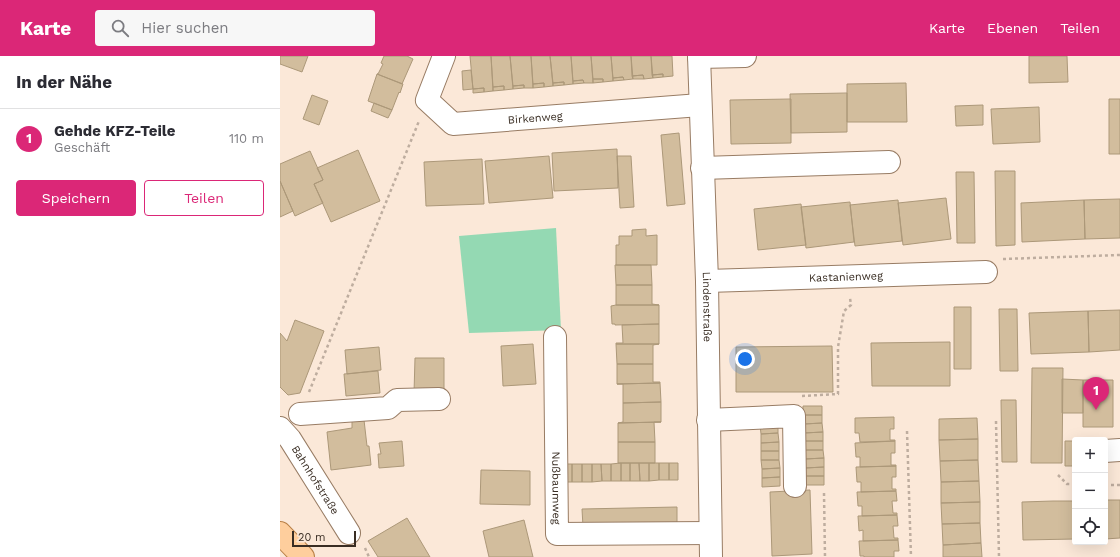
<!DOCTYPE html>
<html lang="de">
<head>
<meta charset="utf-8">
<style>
	:root { --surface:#fff; --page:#f7f7f7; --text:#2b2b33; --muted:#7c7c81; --line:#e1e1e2; --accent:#db2777 }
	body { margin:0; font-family:"Work Sans",sans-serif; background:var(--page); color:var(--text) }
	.controls { position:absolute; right:12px; bottom:12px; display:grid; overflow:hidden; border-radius:4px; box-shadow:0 4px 16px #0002 }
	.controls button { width:36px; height:36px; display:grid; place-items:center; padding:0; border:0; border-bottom:1px solid var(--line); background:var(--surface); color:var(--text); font:20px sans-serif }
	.scale { position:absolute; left:12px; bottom:10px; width:64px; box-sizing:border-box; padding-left:4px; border:2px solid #392d23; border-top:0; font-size:11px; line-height:14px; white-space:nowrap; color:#392d23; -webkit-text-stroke:3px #fbe8d8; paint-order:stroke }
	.you { position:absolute; left:465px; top:303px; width:14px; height:14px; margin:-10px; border:3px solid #fff; border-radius:50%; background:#1a73e8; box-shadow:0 0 0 6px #1a73e833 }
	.badge { display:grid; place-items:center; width:26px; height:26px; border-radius:50%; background:var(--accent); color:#fff; font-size:13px; font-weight:700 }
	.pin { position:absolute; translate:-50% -33px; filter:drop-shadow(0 1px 2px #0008) }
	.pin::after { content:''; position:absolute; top:21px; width:14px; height:12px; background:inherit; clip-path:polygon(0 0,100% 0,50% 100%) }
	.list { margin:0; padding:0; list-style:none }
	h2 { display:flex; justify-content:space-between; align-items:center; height:52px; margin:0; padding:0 16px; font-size:17px }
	h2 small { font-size:13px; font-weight:400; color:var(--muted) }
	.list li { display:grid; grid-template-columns:26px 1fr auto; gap:12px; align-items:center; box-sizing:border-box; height:60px; padding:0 16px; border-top:1px solid var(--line) }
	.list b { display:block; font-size:15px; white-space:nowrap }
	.list p { margin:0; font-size:13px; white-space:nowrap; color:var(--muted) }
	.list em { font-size:13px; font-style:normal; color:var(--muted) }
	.actions { display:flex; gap:8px; padding:12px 16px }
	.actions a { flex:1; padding:9px 0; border:1px solid var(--accent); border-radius:4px; text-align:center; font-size:14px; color:var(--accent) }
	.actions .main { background:var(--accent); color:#fff }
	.icon { flex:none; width:22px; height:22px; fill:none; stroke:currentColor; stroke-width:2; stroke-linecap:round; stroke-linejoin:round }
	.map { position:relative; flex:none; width:840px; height:501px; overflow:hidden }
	header { display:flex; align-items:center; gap:24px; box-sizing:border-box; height:56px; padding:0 20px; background:var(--accent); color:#fff }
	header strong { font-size:19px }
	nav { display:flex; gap:22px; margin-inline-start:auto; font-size:14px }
	.search { width:280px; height:36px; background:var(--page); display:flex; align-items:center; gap:10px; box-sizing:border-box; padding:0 14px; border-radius:4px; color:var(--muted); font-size:15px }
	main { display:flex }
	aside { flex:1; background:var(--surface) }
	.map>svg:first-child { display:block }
</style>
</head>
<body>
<header>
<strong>Karte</strong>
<div class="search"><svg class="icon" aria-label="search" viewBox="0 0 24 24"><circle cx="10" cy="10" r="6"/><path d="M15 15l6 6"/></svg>Hier suchen</div>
<nav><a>Karte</a><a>Ebenen</a><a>Teilen</a></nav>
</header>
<main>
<aside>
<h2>In der Nähe<small></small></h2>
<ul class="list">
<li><span class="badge">1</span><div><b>Gehde KFZ-Teile</b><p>Geschäft</p></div><em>110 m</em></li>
</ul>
<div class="actions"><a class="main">Speichern</a><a>Teilen</a></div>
</aside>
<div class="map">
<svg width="840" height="501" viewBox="0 0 840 501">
	<rect width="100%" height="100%" fill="#fbe8d8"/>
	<path fill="#94d9b3" d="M276,172L281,274L189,277L179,180Z"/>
	<path fill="#d2bd9d" stroke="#ac9879" d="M0,0H28L22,16L0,8Z
		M104,0H127L133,3L122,28L97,18H98L103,8L101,7Z
		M190,0H211L213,35L204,36V32L193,33Z
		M211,0H230L233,33L224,34V30L213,31Z
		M230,0H251L253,32H244V29L233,30Z
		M251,0H270L273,30L264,31V27L253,28Z
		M270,0H291L293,28L284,29V26L273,27Z
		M291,0H311L313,27H304L303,24L293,25Z
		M311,0H331L333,25L323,26V23H313Z
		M331,0H351L353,23L344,24L343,21L333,22Z
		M351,0H371L373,22L364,23L363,19L352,20Z
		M371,0H392L393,20L383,21V18L372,19Z
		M749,0H787L788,26L749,27Z
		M191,14L193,33L183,34L182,15Z
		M97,18L123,28L120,37L119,36L112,54L88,45Z
		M383,18V21L373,22L372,19Z
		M363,19L364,23H353L352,20Z
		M343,21L344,24L333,25V22Z
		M313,23H323V26L313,27Z
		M303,24L304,27L293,28V25Z
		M284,26V29L273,30V27Z
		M264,27V31L253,32V28Z
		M626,27L627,66H567V28Z
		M244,29V32L233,33V30Z
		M224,30V34L213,35V31Z
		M204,32V36L193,37V33Z
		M567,37V76L511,77L510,38Z
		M32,39L48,45L39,69L23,63Z
		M511,43V87L451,88L450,44Z
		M829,43H840V98H829Z
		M94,47L112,54L108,62L91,55Z
		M703,49V69L676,70L675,50Z
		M759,51L760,86L713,88L711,53Z
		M399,77L405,148L387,150L381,79Z
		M337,93L338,132L274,135L272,97Z
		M78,94L100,145L51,166L34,128L43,124L37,112Z
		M30,95L43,124L34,128L43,147L15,160L0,125V108Z
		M269,100L273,142L209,147L205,105Z
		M337,100H351L354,151L340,152Z
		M202,103L204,148L146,150L144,106Z
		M715,115H735V189L716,190Z
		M676,116H694L695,187H677Z
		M0,125L13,155L0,161Z
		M666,142L671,183L623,189L618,147Z
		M840,143V182L805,183L804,144Z
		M618,144L622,185L575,190L570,149Z
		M804,144L805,183L742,186L741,147Z
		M570,146L574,186L526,192L521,151Z
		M521,148L526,189L478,194L474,153Z
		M366,173V180L377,179V209H336V189H339V180H352V174Z
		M335,209H371L372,229H336Z
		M336,229H372V248L379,249H336Z
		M336,249H379V268L335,269V268H332L331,250Z
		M674,251H691V313H674Z
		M719,253H737L738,315H720Z
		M840,254V294L809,296L808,255Z
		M808,255L809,296L751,298L749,257Z
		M15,264L44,275L20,337L8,339L0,331V277L7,285Z
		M379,268V288H336V287H343L342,269Z
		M670,286V330H592L591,287Z
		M253,288L256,328L223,330L221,290Z
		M336,288H379L373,289V308H337Z
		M552,290L553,336H456V291Z
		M99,291L101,314L67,318L65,294Z
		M135,302H164V337H134Z
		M337,308H373V326H380V327L337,328Z
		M752,312H783L782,407H751Z
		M98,315L100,337L66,340L64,318Z
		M782,323L803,324V357H782Z
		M803,324H833V371H803Z
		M380,327L381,346L343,347V328H337Z
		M721,344H736L737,406H722Z
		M381,346V366L338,367L343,366V347Z
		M523,350H542V359H523Z
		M523,359H542V367L524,368Z
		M614,361V373H610V384H615V385L580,386L579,377H575V362Z
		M697,362L698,383L659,384V363Z
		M84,364L87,390H89L91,409L51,414L47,376L72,372V365Z
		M374,366L375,386H338V367L381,366Z
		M542,367L543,376L524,377V368Z
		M498,368V377L481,378L480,369Z
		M543,376V385H524V377Z
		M498,377L499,386L481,387V378Z
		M698,383V404L660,405L659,384Z
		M122,385L124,410L99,412L98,398H101L99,387Z
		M524,385H543V394H524Z
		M615,385V397H611V409H616V410L580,411V401H576L575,387Z
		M785,385H795V410H785Z
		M338,386H375V407H338Z
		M499,386V395H481V387Z
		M524,394H543L544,402L525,403Z
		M481,395H499V404H481Z
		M544,402V411L525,412V403Z
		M481,404H499L500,412L482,413Z
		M698,404L699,425L661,426L660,405Z
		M341,407H350V425H341Z
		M341,407V425H331V408Z
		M350,407H359L360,425H350Z
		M359,407H369V425H360Z
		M369,407H379V424L369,425Z
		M379,407H389V424H379Z
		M389,407H398V424H389Z
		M282,408H292V426H282Z
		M292,408H302V426H292Z
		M302,408H312V426H302Z
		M312,408H321L322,425L312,426Z
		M321,408H331V425H322Z
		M616,410V421H612V433H616V435L581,436V426H577L576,411Z
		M544,411V420H525V412Z
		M500,412V421L482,422V413Z
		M201,414L250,415V449L200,448Z
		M525,420H544V429H526Z
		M500,421V430L482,431V422Z
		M699,425L700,446L661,447V426Z
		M530,434L532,498L492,500L490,436Z
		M616,435L617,445H612L613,457H617V459L582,460V450H578L577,436Z
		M825,444H840V482L825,483Z
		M773,445H795V483L743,484L742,446Z
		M700,446V467L662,468L661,447Z
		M397,451V469L303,471L302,453Z
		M617,459L618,470H613L614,482H618V484L583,485V474L579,475L578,460Z
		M127,462L150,501H98L88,485Z
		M244,464L253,501H209L203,475Z
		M700,467L701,487L663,489L662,468Z
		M618,484L619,495H614V501H584V500H580L579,485Z
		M701,487L702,501H663V489Z"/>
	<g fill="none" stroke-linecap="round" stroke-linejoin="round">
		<defs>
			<g id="minor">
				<path id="s1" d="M164,0L147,44L173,68L420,49"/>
				<path id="s2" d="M419,0L427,225L431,501"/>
				<path d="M419,1L465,0"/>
				<path d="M422,112L609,106"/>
				<path id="s3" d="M427,225L706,216"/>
				<path id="s4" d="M275,281L277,478L430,477"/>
				<path d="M20,358L108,352L117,344L159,343"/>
				<path d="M428,364L514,360L515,430"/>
				<path id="s5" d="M0,372L10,383L69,477"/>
				<path d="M825,395L840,394"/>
			</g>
			<path id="major" d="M0,477L23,501"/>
		</defs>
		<use href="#minor" stroke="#987c64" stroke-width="24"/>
		<use href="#major" stroke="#b98047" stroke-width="24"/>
		<path stroke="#bead9f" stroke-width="2.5" stroke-dasharray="3 3" stroke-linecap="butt" d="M723,203L840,199
			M29,336L139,65
			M522,340L558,338V291L564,255L571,249L570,242
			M716,365L719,501
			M627,375L631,501
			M778,419L787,428H795
			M825,429H840
			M544,437L545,501
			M85,492L89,501"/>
		<use href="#minor" stroke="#fff" stroke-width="22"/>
		<use href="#major" stroke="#fece9d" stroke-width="22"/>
	</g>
	<g text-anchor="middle" stroke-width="3" stroke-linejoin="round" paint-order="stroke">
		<g font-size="11" fill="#392d23" stroke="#fbe8d8">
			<text dy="4" stroke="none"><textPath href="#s1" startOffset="165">Birkenweg</textPath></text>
			<text dy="4" stroke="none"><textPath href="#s3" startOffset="139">Kastanienweg</textPath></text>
			<text dy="4" stroke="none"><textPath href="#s2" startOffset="251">Lindenstraße</textPath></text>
			<text dy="4" stroke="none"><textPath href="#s5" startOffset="63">Bahnhofstraße</textPath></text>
			<text dy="4" stroke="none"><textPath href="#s4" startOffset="151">Nußbaumweg</textPath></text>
		</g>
	</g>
</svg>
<div class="controls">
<button>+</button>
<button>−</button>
<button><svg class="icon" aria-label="locate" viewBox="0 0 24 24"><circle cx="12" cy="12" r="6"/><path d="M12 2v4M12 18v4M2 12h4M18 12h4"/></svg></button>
</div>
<div class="scale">20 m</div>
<div class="you"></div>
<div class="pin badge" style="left:816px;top:354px">1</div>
</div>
</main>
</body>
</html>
